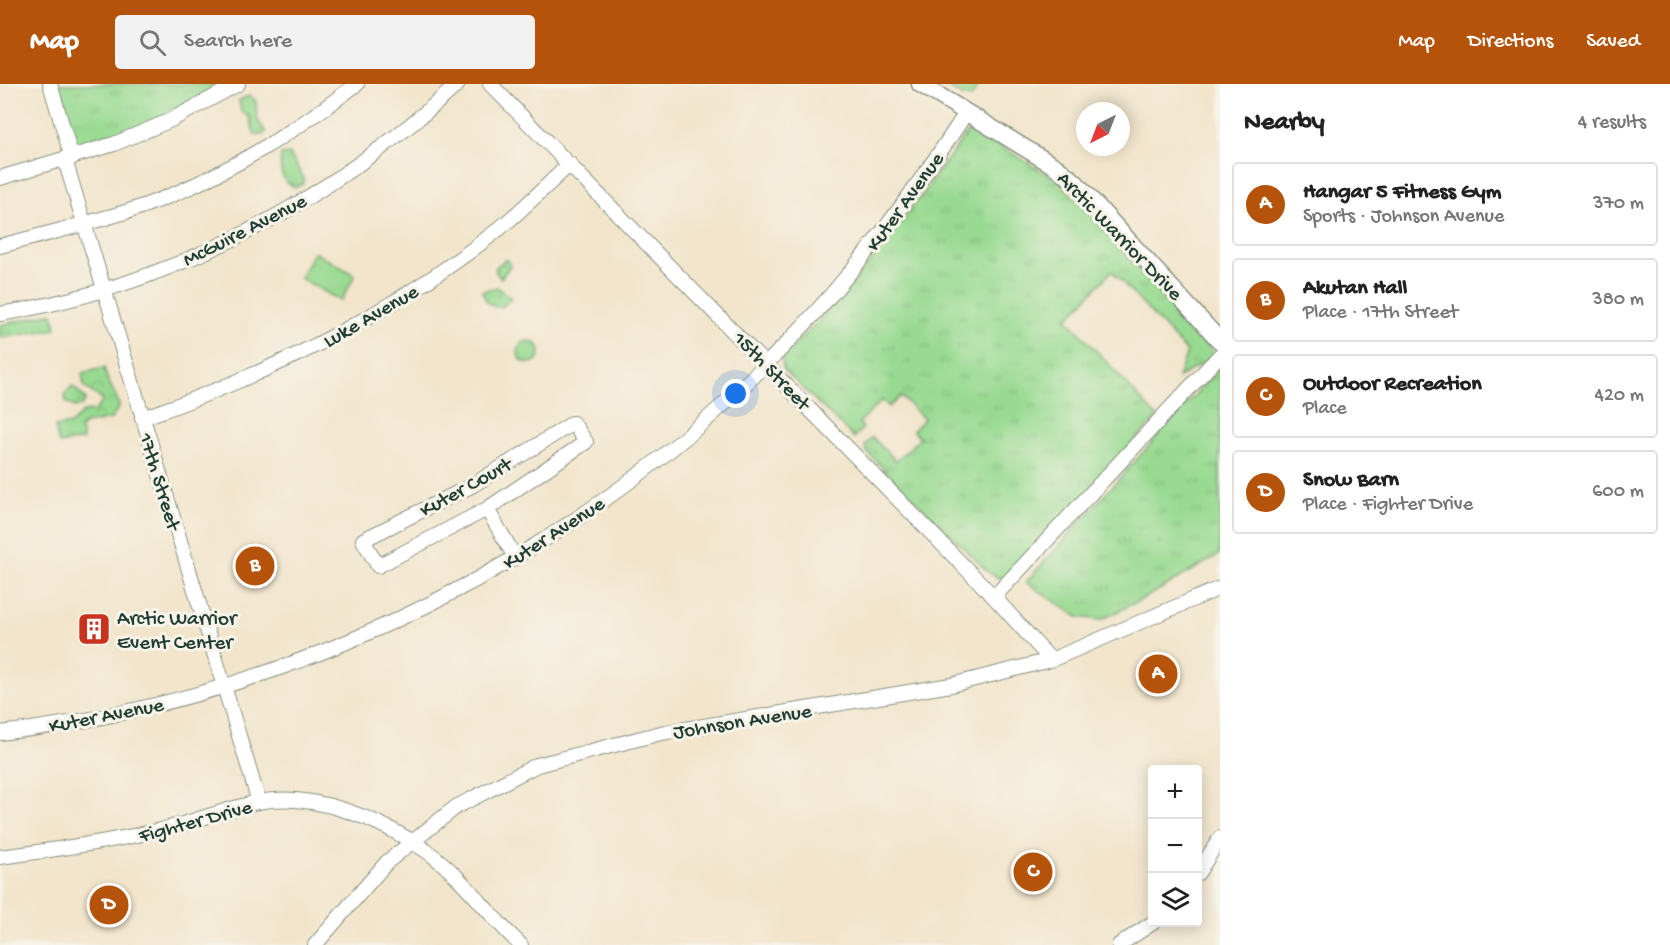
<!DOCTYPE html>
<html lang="en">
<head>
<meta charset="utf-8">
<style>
	:root { --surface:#fff; --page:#f2f2f2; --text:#222; --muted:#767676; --line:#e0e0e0; --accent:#b45309 }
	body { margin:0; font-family:"Gochi Hand",sans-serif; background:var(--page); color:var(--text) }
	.controls { position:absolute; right:18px; bottom:18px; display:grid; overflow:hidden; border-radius:6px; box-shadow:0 3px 15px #0003 }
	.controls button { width:54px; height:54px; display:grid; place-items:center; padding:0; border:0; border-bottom:2px solid var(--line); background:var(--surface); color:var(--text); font:30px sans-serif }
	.compass { position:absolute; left:1076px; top:18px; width:54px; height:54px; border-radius:50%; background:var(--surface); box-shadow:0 3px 15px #0003; rotate:222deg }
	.you { position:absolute; left:736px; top:310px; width:21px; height:21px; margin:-15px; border:4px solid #fff; border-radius:50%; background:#1a73e8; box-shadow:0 0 0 9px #1a73e833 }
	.badge { display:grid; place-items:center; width:39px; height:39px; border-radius:50%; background:var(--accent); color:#fff; font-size:20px; font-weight:700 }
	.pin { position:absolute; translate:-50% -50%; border:3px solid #fff; box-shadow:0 2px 6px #0006 }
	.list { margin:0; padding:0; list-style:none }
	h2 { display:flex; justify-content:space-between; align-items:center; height:78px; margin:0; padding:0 24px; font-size:26px }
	h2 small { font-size:20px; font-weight:400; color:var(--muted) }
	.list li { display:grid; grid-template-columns:39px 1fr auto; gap:18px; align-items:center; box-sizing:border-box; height:84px; margin:0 12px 12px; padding:0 12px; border:2px solid var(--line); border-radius:6px }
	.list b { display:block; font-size:22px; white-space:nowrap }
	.list p { margin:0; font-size:20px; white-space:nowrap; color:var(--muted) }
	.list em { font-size:20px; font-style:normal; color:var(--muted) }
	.icon { flex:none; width:33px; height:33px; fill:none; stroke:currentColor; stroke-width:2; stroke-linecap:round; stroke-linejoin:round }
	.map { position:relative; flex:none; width:1220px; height:861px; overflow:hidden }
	header { display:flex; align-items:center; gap:36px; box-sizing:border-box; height:84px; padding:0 30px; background:var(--accent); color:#fff }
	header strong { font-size:28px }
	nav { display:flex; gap:33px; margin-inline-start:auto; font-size:21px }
	.search { width:420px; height:54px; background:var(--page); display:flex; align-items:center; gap:15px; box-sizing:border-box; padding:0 21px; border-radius:6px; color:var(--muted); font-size:22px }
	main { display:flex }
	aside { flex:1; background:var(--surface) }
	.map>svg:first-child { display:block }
</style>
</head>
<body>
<header>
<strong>Map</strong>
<div class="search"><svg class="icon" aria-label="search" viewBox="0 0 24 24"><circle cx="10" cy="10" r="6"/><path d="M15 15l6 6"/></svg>Search here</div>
<nav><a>Map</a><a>Directions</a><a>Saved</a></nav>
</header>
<main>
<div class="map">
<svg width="1220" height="861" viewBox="0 0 1220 861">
	<defs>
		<pattern id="grass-tufts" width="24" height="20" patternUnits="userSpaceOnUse" patternTransform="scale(1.5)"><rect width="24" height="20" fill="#98da91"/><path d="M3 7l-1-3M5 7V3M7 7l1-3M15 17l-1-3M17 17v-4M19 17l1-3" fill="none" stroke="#83bc7e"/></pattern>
		<pattern id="park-crowns" width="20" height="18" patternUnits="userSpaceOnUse" patternTransform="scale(1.5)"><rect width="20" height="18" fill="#98da91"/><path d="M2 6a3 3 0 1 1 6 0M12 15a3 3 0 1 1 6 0" fill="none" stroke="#83bc7e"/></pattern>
	</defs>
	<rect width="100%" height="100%" fill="#f7f3e8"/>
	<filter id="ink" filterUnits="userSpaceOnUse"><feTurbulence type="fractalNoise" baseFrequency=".0167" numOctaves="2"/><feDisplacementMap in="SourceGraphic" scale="12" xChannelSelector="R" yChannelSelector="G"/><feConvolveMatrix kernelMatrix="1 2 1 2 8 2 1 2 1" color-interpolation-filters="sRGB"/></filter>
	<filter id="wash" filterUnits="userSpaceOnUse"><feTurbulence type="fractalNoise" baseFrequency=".008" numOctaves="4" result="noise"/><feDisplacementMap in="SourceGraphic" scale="24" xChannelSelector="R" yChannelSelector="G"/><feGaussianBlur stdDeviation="1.35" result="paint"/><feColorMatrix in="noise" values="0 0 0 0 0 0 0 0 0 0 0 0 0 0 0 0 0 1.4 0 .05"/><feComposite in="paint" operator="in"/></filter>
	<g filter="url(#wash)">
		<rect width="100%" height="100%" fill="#f2e5cc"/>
		<path fill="url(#grass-tufts)" stroke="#5c8c62" stroke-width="1.5" d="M56,0H226C179,25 132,50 80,64L76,61Z
			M942,0H980L971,14L964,13Z
			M973,46L1059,97L1211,265L1213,273L1178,294L1187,268L1112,187L1067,235L1157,333L1005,497L988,488L867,368L865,362L872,353L896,377L920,354L913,347L924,335L901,312L889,323L882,316L859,339L863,344L854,354L783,285L782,274C855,203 909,131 967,48Z
			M53,229L56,245L0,254V241Z
			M1220,283V470L1154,509L1101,536L1078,533L1026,498Z"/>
		<path fill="url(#park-crowns)" stroke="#5c8c62" stroke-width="1.5" d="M249,12L256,17L257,35L266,48L262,51H255L249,33L241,27L239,16Z
			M290,70L304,95L303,100L296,103C280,99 280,85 281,71Z
			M504,176H508L510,182L501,194L496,188V183Z
			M497,203L511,214L503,222L495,223L487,218L482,207Z
			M518 268a11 11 0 1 1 22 0a11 11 0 1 1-22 0Z
			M104,284C107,301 119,312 119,323L111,335L84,340L81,344L83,356L59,360L55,343L71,340L83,328L95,327L103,316L84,303L82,289Z
			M72,302L86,315L82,322L75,323L66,318L65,310Z"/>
		<path fill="#98da91" stroke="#5c8c62" stroke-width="1.5" d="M314,168L355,191L341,217L300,194Z"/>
	</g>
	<g filter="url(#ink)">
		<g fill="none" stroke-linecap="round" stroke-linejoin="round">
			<defs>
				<path id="minor" d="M50,0L72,74
					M490,0L994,513L1051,576
					M65,76L259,718
					M0,94L114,60L171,36L238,0
					M0,162C43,151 86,140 129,127C212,100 288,53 357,0
					M0,230C173,202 330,117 458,0
					M142,334C271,289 391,231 499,145C523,125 546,102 570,80
					M573,339L586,358L487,425L378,482L363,456L473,401Z
					M487,425L515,473
					M994,513L1220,271
					M0,649C303,614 596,465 803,242C865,176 917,104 966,29
					M0,773C54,766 108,758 161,746C194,738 225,725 258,718C314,707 383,736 428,768C464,794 489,832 521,861
					M1198,789L1220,754
					M315,861L387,778L456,723L537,681L661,649L951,601L1051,576L1220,504
					M1119,861L1154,838"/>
				<path id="major" d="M920,0L1056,83L1074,97L1220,257"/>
			</defs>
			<use href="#minor" stroke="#889180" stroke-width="16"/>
			<use href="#major" stroke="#889180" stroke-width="19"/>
			<use href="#minor" stroke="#fff" stroke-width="14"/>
			<use href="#major" stroke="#fff" stroke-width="16"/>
		</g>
	</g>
	<defs>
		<symbol id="building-square" viewBox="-11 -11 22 22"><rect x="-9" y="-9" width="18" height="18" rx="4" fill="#c8321e" stroke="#f7f3e8"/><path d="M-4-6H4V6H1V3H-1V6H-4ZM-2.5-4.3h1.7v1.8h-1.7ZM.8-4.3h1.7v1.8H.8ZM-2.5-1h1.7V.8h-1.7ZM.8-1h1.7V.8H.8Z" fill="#fff"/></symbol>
	</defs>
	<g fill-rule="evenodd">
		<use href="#building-square" x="75" y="526" width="38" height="38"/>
	</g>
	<g text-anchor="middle" stroke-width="6" stroke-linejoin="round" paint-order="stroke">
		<g font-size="21" fill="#1f3d34" stroke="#f7f3e8">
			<text transform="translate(904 117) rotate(-54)" y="7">Kuter Avenue</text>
			<text transform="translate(244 145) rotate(-27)" y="7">McGuire Avenue</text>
			<text transform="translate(1121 151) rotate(46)" y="7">Arctic Warrior Drive</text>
			<text transform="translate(370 231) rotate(-30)" y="7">Luke Avenue</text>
			<text transform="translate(773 286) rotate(46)" y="7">15th Street</text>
			<text transform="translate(161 397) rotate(73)" y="7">17th Street</text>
			<text transform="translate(465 402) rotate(-29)" y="7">Kuter Court</text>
			<text transform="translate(553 448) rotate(-33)" y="7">Kuter Avenue</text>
			<text transform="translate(106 630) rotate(-11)" y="7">Kuter Avenue</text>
			<text transform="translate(742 636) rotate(-9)" y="7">Johnson Avenue</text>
			<text transform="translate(195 736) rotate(-15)" y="7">Fighter Drive</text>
		</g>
		<g font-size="21" fill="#1f3d34" stroke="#f7f3e8" text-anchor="start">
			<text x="117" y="540">Arctic Warrior<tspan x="117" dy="24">Event Center</tspan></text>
		</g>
	</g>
</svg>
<div class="controls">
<button>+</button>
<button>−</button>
<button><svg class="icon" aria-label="layers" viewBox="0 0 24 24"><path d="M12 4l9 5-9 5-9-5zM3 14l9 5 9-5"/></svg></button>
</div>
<svg class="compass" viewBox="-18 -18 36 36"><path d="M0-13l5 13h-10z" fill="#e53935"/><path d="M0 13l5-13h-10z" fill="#767676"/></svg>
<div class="you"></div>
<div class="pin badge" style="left:1158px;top:590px">A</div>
<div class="pin badge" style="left:255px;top:482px">B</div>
<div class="pin badge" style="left:1033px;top:788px">C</div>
<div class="pin badge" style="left:109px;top:821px">D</div>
</div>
<aside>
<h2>Nearby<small>4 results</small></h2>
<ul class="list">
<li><span class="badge">A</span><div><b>Hangar 5 Fitness Gym</b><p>Sports · Johnson Avenue</p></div><em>370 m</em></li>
<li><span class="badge">B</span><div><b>Akutan Hall</b><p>Place · 17th Street</p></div><em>380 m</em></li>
<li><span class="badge">C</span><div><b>Outdoor Recreation</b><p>Place</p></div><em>420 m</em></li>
<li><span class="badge">D</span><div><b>Snow Barn</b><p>Place · Fighter Drive</p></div><em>600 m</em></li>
</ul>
</aside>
</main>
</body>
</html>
